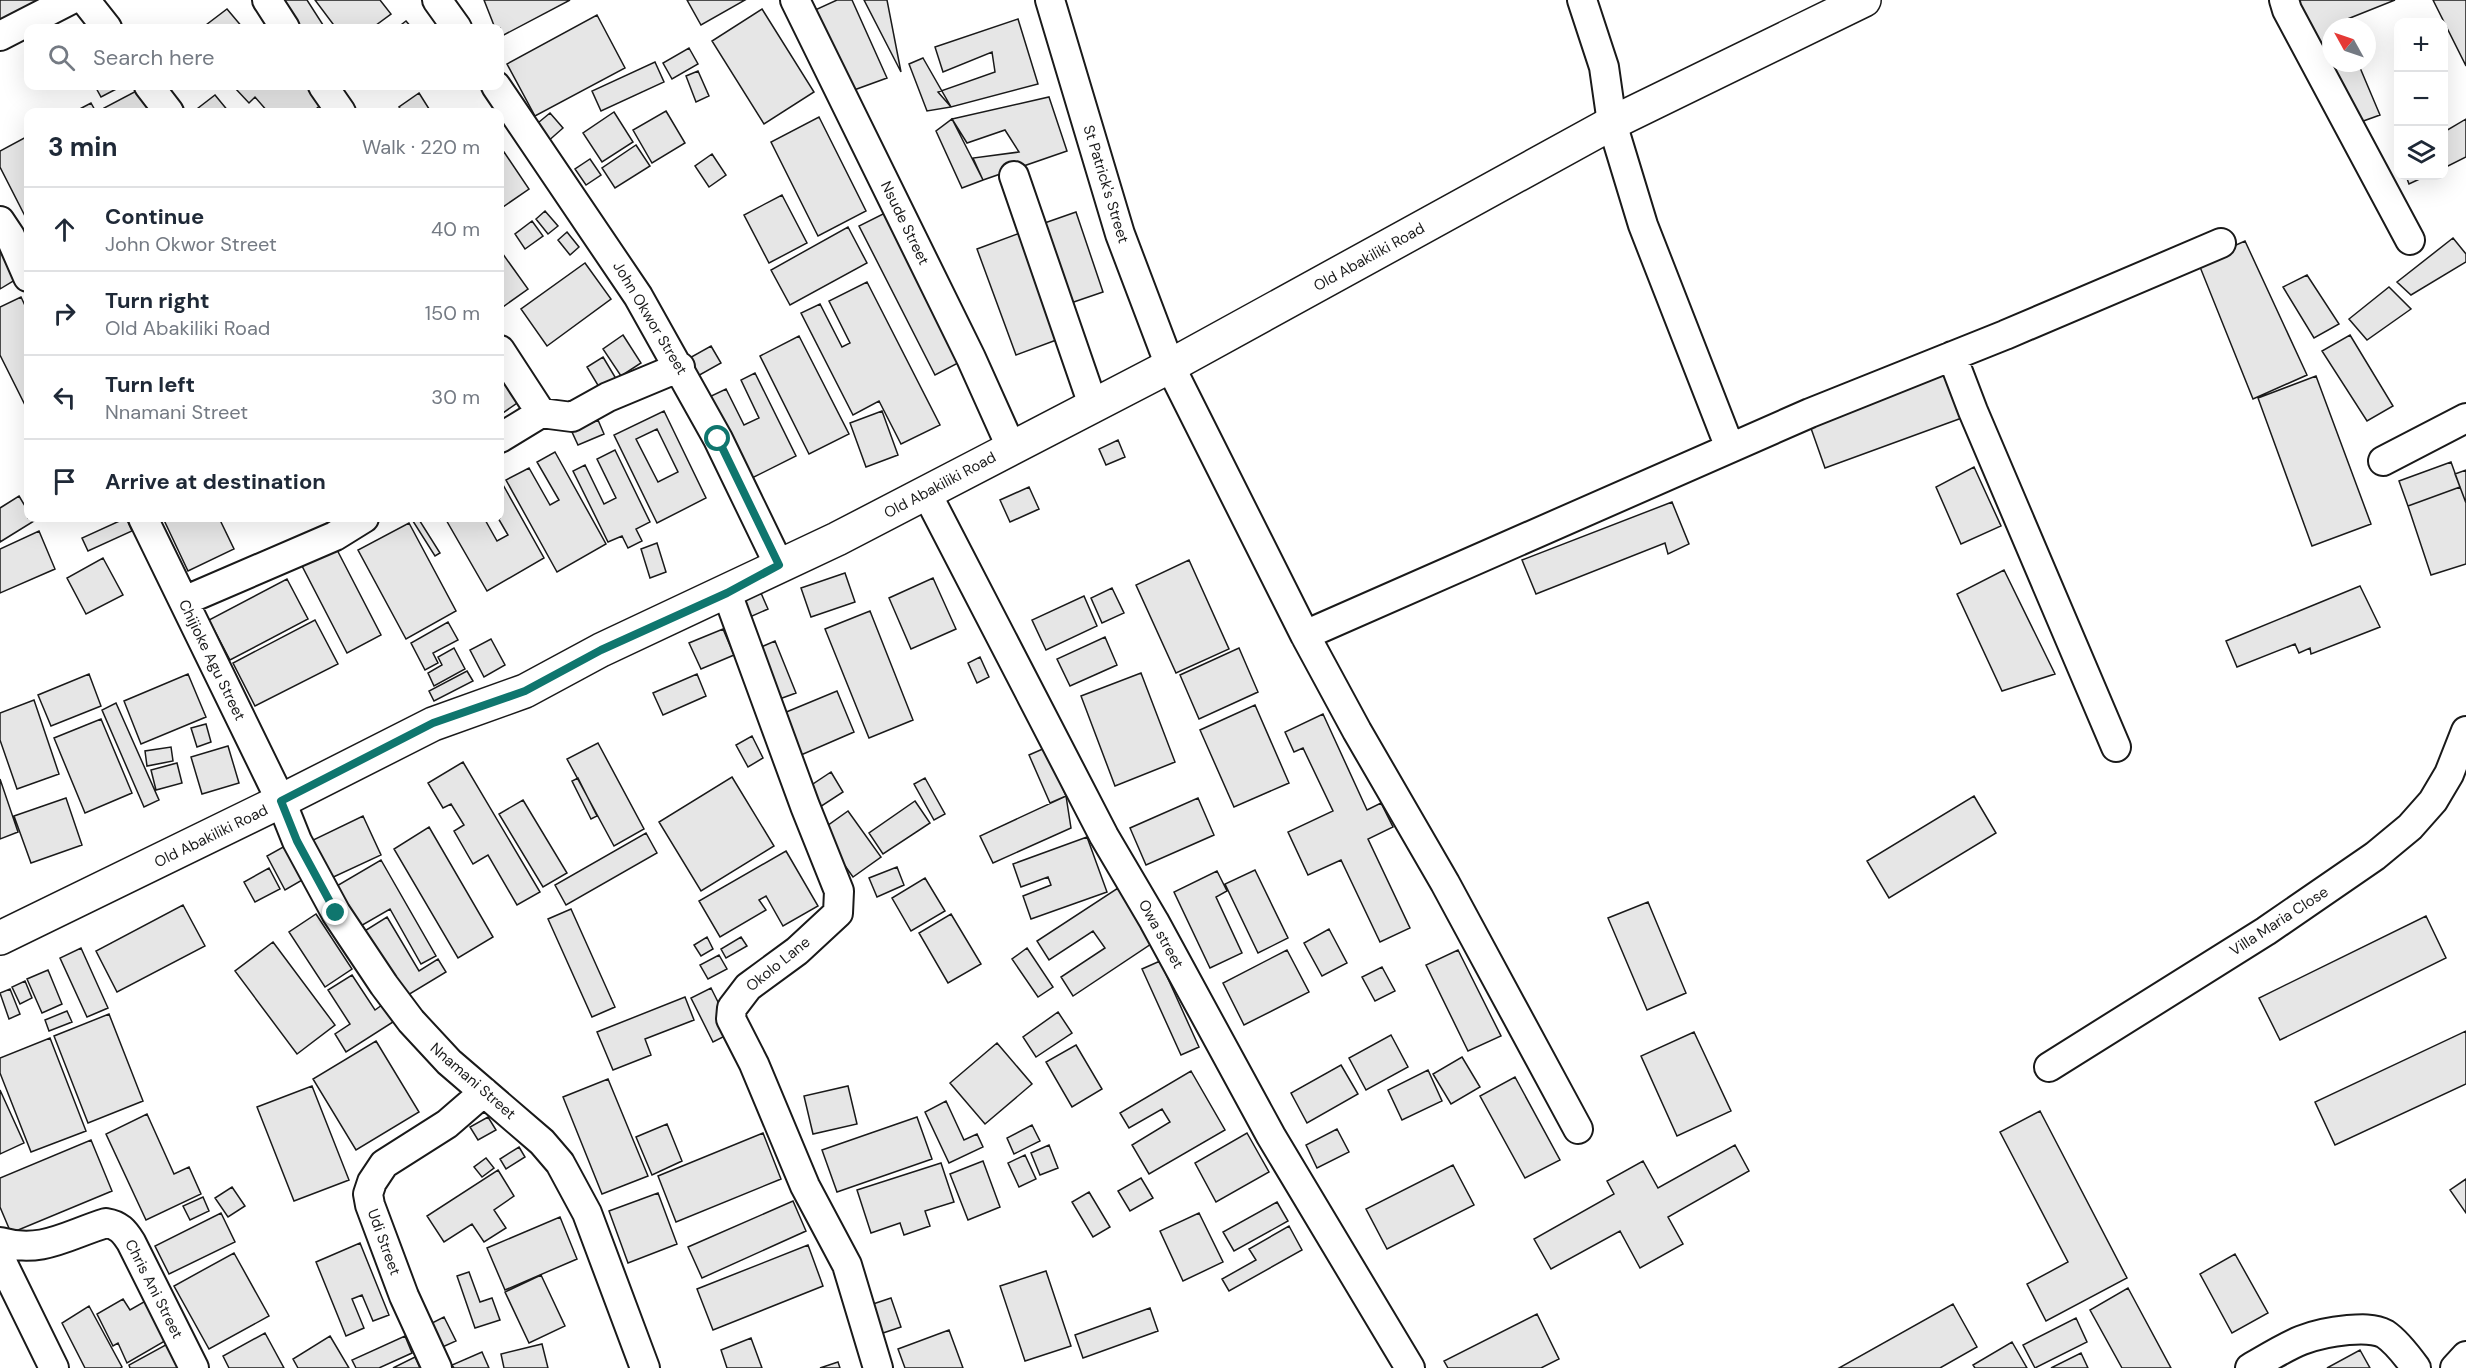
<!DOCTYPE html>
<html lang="en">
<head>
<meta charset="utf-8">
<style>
	:root { --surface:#fff; --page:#f2f2f3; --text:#1f2937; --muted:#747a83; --line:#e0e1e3 }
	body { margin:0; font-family:"DM Sans",sans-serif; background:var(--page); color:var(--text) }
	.controls { position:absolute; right:18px; top:18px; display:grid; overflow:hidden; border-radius:12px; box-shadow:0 6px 24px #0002 }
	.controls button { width:54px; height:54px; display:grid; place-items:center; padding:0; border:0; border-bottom:2px solid var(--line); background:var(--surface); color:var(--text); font:30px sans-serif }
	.compass { position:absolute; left:2322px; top:18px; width:54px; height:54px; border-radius:50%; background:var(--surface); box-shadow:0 6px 24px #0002; rotate:310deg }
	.stop { position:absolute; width:18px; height:18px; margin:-14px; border:4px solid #0f766e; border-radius:50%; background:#fff }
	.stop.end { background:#0f766e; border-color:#fff; box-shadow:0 2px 6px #0008 }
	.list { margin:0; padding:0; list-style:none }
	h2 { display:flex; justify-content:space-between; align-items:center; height:78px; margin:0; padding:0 24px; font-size:26px }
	h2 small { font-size:20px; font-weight:400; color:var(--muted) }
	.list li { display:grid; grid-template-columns:39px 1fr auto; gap:18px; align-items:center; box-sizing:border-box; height:84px; padding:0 24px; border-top:2px solid var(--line) }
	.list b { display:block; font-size:22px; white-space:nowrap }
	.list p { margin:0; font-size:20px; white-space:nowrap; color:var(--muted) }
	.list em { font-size:20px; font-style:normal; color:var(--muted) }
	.icon { flex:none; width:33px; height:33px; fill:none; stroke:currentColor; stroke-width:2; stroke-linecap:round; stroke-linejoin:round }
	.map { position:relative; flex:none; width:2466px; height:1368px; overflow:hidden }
	.search { position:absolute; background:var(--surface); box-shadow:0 6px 24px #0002; left:24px; top:24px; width:480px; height:66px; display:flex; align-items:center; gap:15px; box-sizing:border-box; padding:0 21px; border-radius:12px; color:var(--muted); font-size:22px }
	.panel { position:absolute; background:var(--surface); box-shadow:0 6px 24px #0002; left:24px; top:108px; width:480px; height:414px; border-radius:12px }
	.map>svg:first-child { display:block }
</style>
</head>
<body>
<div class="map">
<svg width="2466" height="1368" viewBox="0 0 2466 1368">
	<rect width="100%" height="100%" fill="#fff"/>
	<path fill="#e6e6e6" stroke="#1a1a1a" stroke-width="1.5" fill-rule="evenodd" d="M0,0H54L0,22Z
		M275,0H307L325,28H293Z
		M315,0H380L391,14L372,28H336Z
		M484,0H570L500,37V28H495Z
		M687,0H745L701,25Z
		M837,0H852L887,78L854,90L815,10Z
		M864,0H887L901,72Z
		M2293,0H2395L2340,22L2342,27H2331V63H2358L2380,115L2355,124Z
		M2433,0H2466V66Z
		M227,9L243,28H202Z
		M762,9L814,92L764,124L712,41Z
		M597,15L625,68L535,116L507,64Z
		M1018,19L1038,84L951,107L938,92L995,72L992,52L943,72L935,47Z
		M406,21L412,28H397Z
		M689,48L698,64L672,79L663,63Z
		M923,58L951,107L927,111L909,64Z
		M655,62L664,82L601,111L592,91Z
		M698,71L709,96L696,102L686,76Z
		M95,86H122L101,97Z
		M237,86H313L326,101L312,112H268L255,97L249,103L235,88Z
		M142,88L155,112H106L104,108Z
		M419,93L431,112H403L399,107Z
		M215,95L229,112H193Z
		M1049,97L1067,151L983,180L973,158L1019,152L1005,130L967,143L952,119Z
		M91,103L96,112H74Z
		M666,111L685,143L652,163L633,130Z
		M614,112L633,142L602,162L583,133Z
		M550,113L563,128L546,143L533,127Z
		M819,117L866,211L818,236L771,142Z
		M952,119L983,180L962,188L936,131Z
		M2466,119V157L2444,168V132Z
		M28,136V222L0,167V151Z
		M636,145L650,166L615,188L602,168Z
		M504,152L529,189L500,209V155Z
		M712,154L726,175L709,187L695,166Z
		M590,159L601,175L586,185L575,169Z
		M2406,176H2426L2409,184Z
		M782,195L807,243L769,263L744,215Z
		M545,211L558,226L548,234L536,219Z
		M1076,212L1103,292L1062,306L1036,226Z
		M885,213L960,362L935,375L859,226Z
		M532,221L543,236L525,249L515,234Z
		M848,227L867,263L790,305L771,270Z
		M567,232L579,247L570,255L558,240Z
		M1020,233L1059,339L1016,355L977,249Z
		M2453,238L2466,254V262L2411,295L2397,282Z
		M2245,241L2307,375L2253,399L2198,262Z
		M0,246L20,277L0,289Z
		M500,250L528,289L500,309Z
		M585,263L611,299L547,346L521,309Z
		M2307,275L2339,324L2314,338L2283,287Z
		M867,282L940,425L901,444L879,401L853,415L801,313L820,304L842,347L850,343L829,301Z
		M2389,287L2411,309L2367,340L2349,319Z
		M21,297L28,312V405L26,407L0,355V307Z
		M623,335L641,363L621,376L603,349Z
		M2350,335L2393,406L2367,421L2322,351Z
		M799,336L849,434L809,454L760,356Z
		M711,346L721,363L696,377L686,360Z
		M603,357L618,382L602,392L587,367Z
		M1952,363L1970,415L1825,468L1807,417Z
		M755,373L796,456L748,480L707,398L726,389L744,425L759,418L741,380Z
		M2316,376L2371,524L2312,546L2258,398Z
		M504,379L520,401L500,415V382Z
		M664,411L706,498L657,523L614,435ZM657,429L678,472L658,482L636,439Z
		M882,411L898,455L866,467L850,423Z
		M598,420L604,434L578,445L572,432Z
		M1118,440L1125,457L1106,465L1099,449Z
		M615,450L650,522L636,529L642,541L628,548L622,536L608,542L573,471L585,465L604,504L616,498L597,459Z
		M555,452L606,544L557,572L506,480L529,468L550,505L559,500L537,462Z
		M2451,462L2460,487L2408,506L2399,481Z
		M1974,467L2001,526L1961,544L1936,487Z
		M2466,470V503L2455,474Z
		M502,483L544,558L487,591L445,518H484L497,541L508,535L498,518H500V485Z
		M1029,487L1039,509L1010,522L1000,500Z
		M2460,487L2466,503V564L2431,575L2408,506Z
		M19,496L28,511V518H32L34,521L0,542V508Z
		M1672,502L1689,544L1668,554L1665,543L1536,594L1522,560Z
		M126,518L132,531L88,551L82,538Z
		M163,518H219L234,549L188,571Z
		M411,518H418L440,553L435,556Z
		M409,523L456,611L406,639L358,550Z
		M39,531L55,569L0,593V549Z
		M657,543L666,572L650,578L641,549Z
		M334,544L381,635L347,653L300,562Z
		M103,558L123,595L86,614L67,578Z
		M1189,560L1229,649L1176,673L1136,585Z
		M2004,570L2055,674L2002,691L1957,594Z
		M845,573L855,602L811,617L801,588Z
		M933,578L956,629L911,649L889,598Z
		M287,579L308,619L230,660L209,620Z
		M2360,586L2380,627L2311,654L2310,648L2299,653L2295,644L2237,667L2226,641Z
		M1112,588L1124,613L1102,623L1091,598Z
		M761,593L768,609L743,620L736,605Z
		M1084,596L1097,626L1046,650L1032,620Z
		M870,611L913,720L869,738L825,629Z
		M315,620L338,664L255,706L233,663Z
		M448,622L458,640L433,653L438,663L425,670L411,643Z
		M723,629L734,655L701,669L689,643Z
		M1105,637L1117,665L1070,686L1057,659Z
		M491,639L505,665L484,677L470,650Z
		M775,641L796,693L774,701L754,650Z
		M454,648L465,669L434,686L428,673L442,665L438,657Z
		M1239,648L1258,692L1199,719L1180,675Z
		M980,657L989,677L977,683L968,663Z
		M467,671L473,681L434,701L429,691Z
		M1141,673L1175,762L1115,786L1081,696Z
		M89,674L101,706L51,726L38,695Z
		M188,674L206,717L141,744L124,701Z
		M697,674L706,696L663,715L653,693Z
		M837,691L854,732L801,755L784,713Z
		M34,700L59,774L17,789L0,740V713Z
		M116,703L159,800L144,807L102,710Z
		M1255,705L1289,783L1234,807L1200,730Z
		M1323,714L1367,810L1381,803L1393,827L1368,839L1410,928L1380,942L1341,860L1308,875L1288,832L1333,811L1303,748L1294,752L1285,732Z
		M101,719L132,793L85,813L54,738Z
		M206,724L211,742L197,747L191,728Z
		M752,736L763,758L748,767L736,745Z
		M598,743L644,829L614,846L567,759Z
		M228,746L239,783L202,794L191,757Z
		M171,747L173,761L147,766L145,751Z
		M1045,748L1066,796L1050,803L1029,755Z
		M463,762L540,892L517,905L488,855L473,864L454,831L464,825L451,804L443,808L428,783Z
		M177,763L182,783L156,790L151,770Z
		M831,772L843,792L820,807L807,788Z
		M732,777L774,846L701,891L659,822Z
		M578,778L597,816L591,819L572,781Z
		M925,778L945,814L934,820L914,784Z
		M0,779L18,832L0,839Z
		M1066,796L1071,828L993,863L980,836Z
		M1974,796L1996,833L1889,898L1867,861Z
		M66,798L82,845L31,863L14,816Z
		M1198,798L1214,835L1146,865L1130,828Z
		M523,800L567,873L543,887L499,814Z
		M915,801L930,823L883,854L869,833Z
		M848,811L881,857L853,877L820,831Z
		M363,816L381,855L327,880L309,842Z
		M429,827L493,937L458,958L394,849Z
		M646,833L657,853L566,905L555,885Z
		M1087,837L1107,892L1031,919L1023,896L1051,885L1048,877L1021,887L1013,864Z
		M285,846L304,879L285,890L267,856Z
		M786,851L818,906L783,926L766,896L759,900L766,910L720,937L699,901Z
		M381,860L436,956L421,964L390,909L359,927L335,887Z
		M897,867L904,885L877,897L869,878Z
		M269,868L280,889L255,902L244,882Z
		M1255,870L1288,938L1258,953L1225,884Z
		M1217,871L1227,891L1216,897L1242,953L1210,968L1174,892Z
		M925,878L945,911L911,931L892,898Z
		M1118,888L1154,942L1073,996L1061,977L1105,948L1093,931L1049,960L1037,941Z
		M1648,902L1686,993L1647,1010L1608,918Z
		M183,905L205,946L117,992L96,951Z
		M571,909L615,1007L592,1017L548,919Z
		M316,914L352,969L325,987L289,932Z
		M951,914L981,964L948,983L919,933Z
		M2426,916L2446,958L2280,1040L2259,998Z
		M387,917L419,971L438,959L446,972L403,998L363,932Z
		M1329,929L1347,963L1322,976L1304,943Z
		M707,937L713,949L701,956L694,945Z
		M741,937L747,946L726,958L721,949Z
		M273,942L335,1025L297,1054L235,971Z
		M81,948L108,1008L87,1017L60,958Z
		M1027,948L1053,987L1038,997L1012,959Z
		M1287,950L1309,992L1244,1025L1223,983Z
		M1458,950L1501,1036L1468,1051L1426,965Z
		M719,955L727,969L708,979L700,965Z
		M1160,961L1199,1047L1181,1055L1142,969Z
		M1382,967L1395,991L1375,1001L1362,977Z
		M48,970L62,1004L42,1013L27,979Z
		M352,975L375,1010L382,1005L393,1022L346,1052L335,1034L350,1024L328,990Z
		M25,981L32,998L20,1004L12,987Z
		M711,988L733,1032L713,1042L691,998Z
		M10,989L20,1014L9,1019L0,993Z
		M685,997L694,1020L645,1039L651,1055L613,1070L597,1032Z
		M67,1011L72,1022L49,1031L45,1020Z
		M1058,1012L1072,1033L1036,1057L1023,1037Z
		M109,1014L143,1101L88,1123L54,1036Z
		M2466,1031V1084L2335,1145L2315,1102Z
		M1694,1032L1731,1111L1677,1136L1641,1056Z
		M1391,1035L1408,1067L1366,1090L1349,1058Z
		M50,1038L86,1131L31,1152L0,1073V1058Z
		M376,1041L419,1112L356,1150L313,1079Z
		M997,1043L1032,1084L985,1124L950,1083Z
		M1076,1045L1102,1089L1072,1107L1046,1062Z
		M1462,1057L1480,1087L1451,1104L1433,1074Z
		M1341,1065L1358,1094L1307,1123L1291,1093Z
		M1428,1070L1442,1101L1402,1120L1388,1090Z
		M1191,1071L1225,1130L1149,1174L1132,1145L1170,1122L1162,1109L1129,1128L1120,1113Z
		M1515,1077L1560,1160L1525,1178L1480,1096Z
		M608,1079L648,1176L602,1194L563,1097Z
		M312,1086L349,1180L294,1201L257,1107Z
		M848,1086L857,1124L813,1134L804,1096Z
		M0,1090L24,1143L0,1154Z
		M946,1101L964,1140L977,1134L983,1147L949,1163L925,1112Z
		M2040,1111L2127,1278L2046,1321L2027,1284L2068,1262L2000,1132Z
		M147,1114L174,1174L189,1167L201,1194L146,1220L106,1134Z
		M488,1117L496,1130L478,1140L470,1127Z
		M917,1117L932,1159L837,1192L822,1150Z
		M667,1124L682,1161L652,1175L636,1137Z
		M1032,1125L1040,1141L1014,1154L1007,1138Z
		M1337,1129L1349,1152L1317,1168L1306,1145Z
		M763,1133L781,1179L676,1222L658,1176Z
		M1247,1133L1269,1172L1216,1202L1195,1163Z
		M91,1140L112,1191L11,1233L0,1207V1178Z
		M1049,1145L1058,1168L1040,1175L1031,1153Z
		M1735,1145L1749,1171L1668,1217L1683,1244L1640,1268L1620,1231L1551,1269L1534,1239L1614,1194L1607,1181L1643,1161L1658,1188Z
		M519,1147L525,1157L506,1169L500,1159Z
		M1025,1155L1036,1179L1019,1187L1008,1163Z
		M486,1158L494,1168L482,1177L474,1167Z
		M983,1161L1000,1207L968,1220L950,1174Z
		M941,1163L954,1202L925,1211L930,1226L904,1235L900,1223L871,1233L857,1190Z
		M1453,1165L1474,1205L1387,1249L1366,1209Z
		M498,1170L514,1196L494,1210L506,1228L484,1242L472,1224L444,1242L427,1216Z
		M1141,1178L1153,1198L1130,1211L1118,1191Z
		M2466,1179V1213L2450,1190Z
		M232,1187L245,1206L228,1217L215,1198Z
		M1089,1192L1110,1227L1093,1237L1072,1202Z
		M658,1193L677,1244L628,1263L609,1211Z
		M203,1197L209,1211L190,1220L183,1206Z
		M793,1201L806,1231L702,1278L688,1247Z
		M1277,1202L1288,1221L1234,1251L1223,1232Z
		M221,1213L235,1242L169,1274L155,1246Z
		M1199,1213L1223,1262L1183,1281L1160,1231Z
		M560,1217L577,1259L505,1290L487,1248Z
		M1289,1226L1302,1250L1229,1291L1222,1279L1256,1260L1249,1249Z
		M360,1243L389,1315L373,1321L362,1295L352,1299L364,1328L346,1336L316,1262Z
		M808,1245L823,1286L713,1330L697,1289Z
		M234,1253L269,1316L209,1349L174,1286Z
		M2235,1254L2268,1313L2232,1333L2200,1274Z
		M1046,1271L1071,1346L1025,1361L1000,1286Z
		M469,1272L480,1302L492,1298L500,1320L475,1328L457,1276Z
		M541,1275L565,1326L529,1343L505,1292Z
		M2128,1288L2171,1368H2122L2090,1310Z
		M891,1298L901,1327L880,1334L870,1305Z
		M123,1299L130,1310L149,1299L170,1338L127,1363L118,1343L113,1346L97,1314Z
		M1953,1304L1977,1347L1940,1368H1839Z
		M89,1306L122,1367L120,1368H85L62,1323Z
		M1150,1308L1158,1331L1083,1358L1075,1335Z
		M1537,1314L1559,1359L1541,1368H1448L1444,1361Z
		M444,1317L456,1341L438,1349L426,1326Z
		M2076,1318L2087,1342L2035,1368L2023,1345Z
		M949,1330L963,1368H905L898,1349Z
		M265,1333L284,1368H229L223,1356Z
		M330,1336L349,1368H298L293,1359Z
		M405,1336L412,1353L379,1368H356L352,1360Z
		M751,1338L762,1368H727L721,1350Z
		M171,1342L181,1368H130L129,1365Z
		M2012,1342L2027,1368H1975L1973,1365Z
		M542,1344L548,1368H504L501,1354Z
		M2360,1350L2370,1368H2327Z
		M482,1352L489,1368H454L452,1365Z
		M2081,1353L2088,1368H2051Z
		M415,1357L420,1368H393Z
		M838,1362L840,1368H820Z"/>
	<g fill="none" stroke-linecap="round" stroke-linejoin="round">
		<defs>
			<path id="minor" d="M85,0L107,28
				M267,0L285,28
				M437,0L457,28
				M795,0L971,358L1011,447
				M1050,0L1120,234L1170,366L1305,635L1357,731L1445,883L1578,1129
				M1582,0L1604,67L1612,123L1643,225L1730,448
				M2284,0L2287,10L2410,240
				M0,36L70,0
				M149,86L169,112
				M323,86L341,112
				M496,86L638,296L718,439L779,565
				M1014,176L1093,405
				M0,221L10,236L28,277
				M500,350L541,413
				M1952,356L1973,411L2116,747
				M500,438L541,413L572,417L608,397L680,367
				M2383,461L2466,418
				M926,492L1104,836L1154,921L1271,1136L1410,1368
				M143,518L281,801L297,841L336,913L384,985L411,1021L449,1062L542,1142L560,1163L587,1213L645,1368
				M727,593L805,806L839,891L838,913L797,951L748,987L732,1008L731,1019L754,1064L805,1186L847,1265L878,1368
				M184,601L335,536L364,518
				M1305,635L1810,413L2005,335L2221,243
				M2049,1067L2266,931L2375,856L2410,827L2433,801L2449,774L2466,731
				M0,1242C42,1254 67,1235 106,1223C119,1225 124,1231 131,1242L194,1368
				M0,1258L54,1368
				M437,1368L404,1296L370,1205L368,1194L372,1182L384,1164L447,1124L484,1092
				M2250,1368C2288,1346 2304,1334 2348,1330C2360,1329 2374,1328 2385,1334C2397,1342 2408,1357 2416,1368
				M2455,1368L2466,1356"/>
			<path id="major" d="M0,938L281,801L433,724L525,691L601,650L837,539L1170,366L1612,123L1864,0"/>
		</defs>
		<use href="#minor" stroke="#1a1a1a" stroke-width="32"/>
		<use href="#major" stroke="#1a1a1a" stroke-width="36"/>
		<use href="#minor" stroke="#fff" stroke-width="28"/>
		<use href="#major" stroke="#fff" stroke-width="33"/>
	</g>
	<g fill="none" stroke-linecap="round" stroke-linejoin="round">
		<path stroke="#0f766e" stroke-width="8" d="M336,913L297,841L281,801L433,723L525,691L601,650L727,593L779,565L718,439"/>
	</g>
	<g text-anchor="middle" stroke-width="4.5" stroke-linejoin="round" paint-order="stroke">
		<g font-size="15" fill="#1a1a1a" stroke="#fff">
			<text transform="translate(1106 184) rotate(73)" y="5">St Patrick's Street</text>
			<text transform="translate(905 223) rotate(64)" y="5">Nsude Street</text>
			<text transform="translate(1369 257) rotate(-29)" y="5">Old Abakiliki Road</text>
			<text transform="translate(650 318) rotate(59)" y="5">John Okwor Street</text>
			<text transform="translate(940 485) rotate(-28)" y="5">Old Abakiliki Road</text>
			<text transform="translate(212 660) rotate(64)" y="5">Chijioke Agu Street</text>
			<text transform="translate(211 836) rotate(-26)" y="5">Old Abakiliki Road</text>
			<text transform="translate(2279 921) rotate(-33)" y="5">Villa Maria Close</text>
			<text transform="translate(1161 934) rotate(61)" y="5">Owa street</text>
			<text transform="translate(778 964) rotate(-39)" y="5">Okolo Lane</text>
			<text transform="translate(473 1081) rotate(41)" y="5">Nnamani Street</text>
			<text transform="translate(384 1242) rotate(70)" y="5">Udi Street</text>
			<text transform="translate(154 1289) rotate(63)" y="5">Chris Ani Street</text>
		</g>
	</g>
</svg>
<div class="controls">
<button>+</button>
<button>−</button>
<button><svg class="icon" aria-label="layers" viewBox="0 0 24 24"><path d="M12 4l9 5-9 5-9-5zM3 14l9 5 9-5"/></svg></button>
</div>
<svg class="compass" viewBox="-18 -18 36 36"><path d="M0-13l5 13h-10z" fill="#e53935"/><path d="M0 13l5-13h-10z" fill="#747a83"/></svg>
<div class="stop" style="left:718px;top:439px"></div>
<div class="stop end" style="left:336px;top:913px"></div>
<div class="search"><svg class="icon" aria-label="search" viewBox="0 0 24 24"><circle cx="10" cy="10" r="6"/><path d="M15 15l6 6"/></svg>Search here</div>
<section class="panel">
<h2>3 min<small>Walk · 220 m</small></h2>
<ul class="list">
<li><svg class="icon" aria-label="ahead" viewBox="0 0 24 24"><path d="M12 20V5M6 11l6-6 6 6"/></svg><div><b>Continue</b><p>John Okwor Street</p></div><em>40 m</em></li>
<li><svg class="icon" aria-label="right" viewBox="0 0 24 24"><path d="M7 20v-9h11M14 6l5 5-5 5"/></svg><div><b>Turn right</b><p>Old Abakiliki Road</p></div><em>150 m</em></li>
<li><svg class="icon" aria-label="left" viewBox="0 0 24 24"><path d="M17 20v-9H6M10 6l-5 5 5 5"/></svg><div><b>Turn left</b><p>Nnamani Street</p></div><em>30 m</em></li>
<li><svg class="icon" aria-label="arrive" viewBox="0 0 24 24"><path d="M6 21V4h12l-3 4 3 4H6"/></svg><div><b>Arrive at destination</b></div></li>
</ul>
</section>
</div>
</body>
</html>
